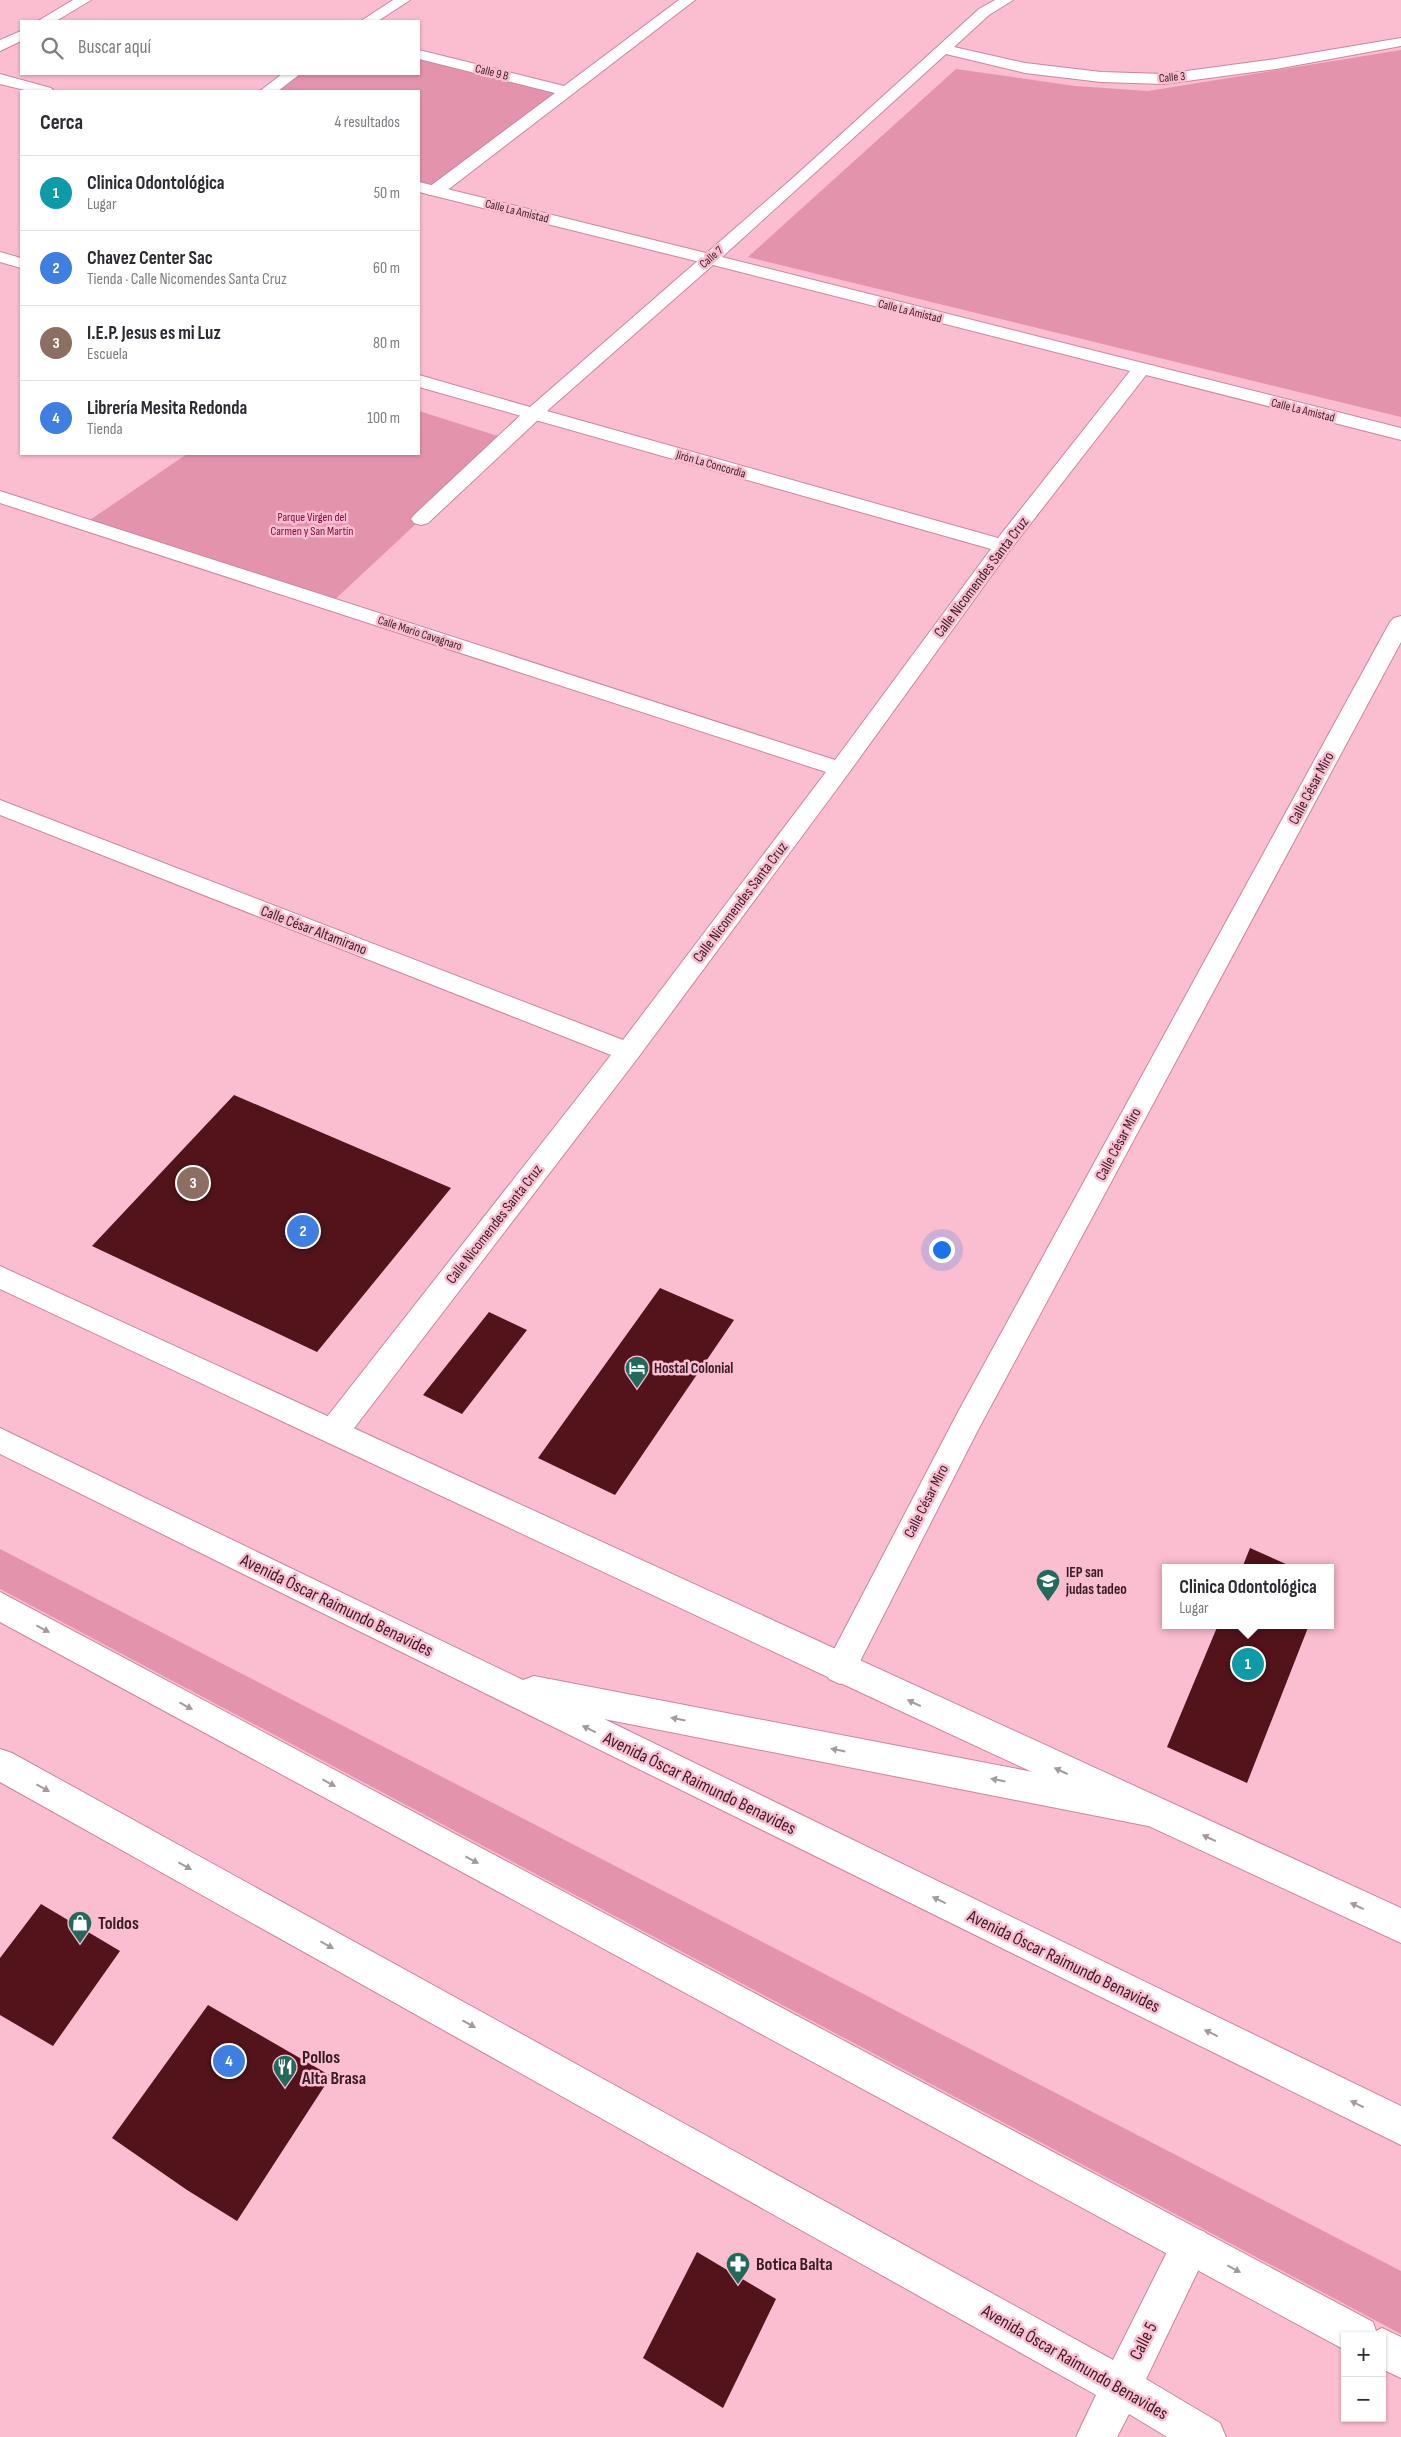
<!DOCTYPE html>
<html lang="es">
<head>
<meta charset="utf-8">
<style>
	:root { --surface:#fff; --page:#f7f7f7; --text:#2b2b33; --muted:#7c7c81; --line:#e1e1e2; --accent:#111827 }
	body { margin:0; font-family:"Sofia Sans Condensed",sans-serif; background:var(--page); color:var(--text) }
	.controls { position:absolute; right:15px; bottom:15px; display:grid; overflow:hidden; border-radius:0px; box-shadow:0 1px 4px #0004 }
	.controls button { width:45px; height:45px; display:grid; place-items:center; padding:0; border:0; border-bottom:1px solid var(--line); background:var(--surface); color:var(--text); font:25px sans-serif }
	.you { position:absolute; left:941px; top:1249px; width:18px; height:18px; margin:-12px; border:4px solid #fff; border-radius:50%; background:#1a73e8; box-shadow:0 0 0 8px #1a73e833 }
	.badge { display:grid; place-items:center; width:32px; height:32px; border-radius:50%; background:var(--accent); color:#fff; font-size:16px; font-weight:700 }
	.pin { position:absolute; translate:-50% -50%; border:2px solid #fff; box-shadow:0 1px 5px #0006 }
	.popup { position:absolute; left:1162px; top:1564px; width:172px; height:65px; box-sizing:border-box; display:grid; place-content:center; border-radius:0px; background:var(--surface); filter:drop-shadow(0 1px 4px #0005); font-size:16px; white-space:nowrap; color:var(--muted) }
	.popup b { font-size:19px; color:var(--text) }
	.popup::after { content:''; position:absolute; left:50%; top:100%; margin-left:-10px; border:10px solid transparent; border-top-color:var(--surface) }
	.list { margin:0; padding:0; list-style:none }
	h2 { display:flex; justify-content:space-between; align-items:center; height:65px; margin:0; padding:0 20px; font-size:21px }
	h2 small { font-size:16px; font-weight:400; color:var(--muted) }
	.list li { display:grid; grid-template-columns:32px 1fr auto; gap:15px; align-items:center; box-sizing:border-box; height:75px; padding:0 20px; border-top:1px solid var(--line) }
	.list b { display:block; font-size:19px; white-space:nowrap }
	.list p { margin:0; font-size:16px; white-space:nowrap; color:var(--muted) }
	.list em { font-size:16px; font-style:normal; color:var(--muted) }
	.icon { flex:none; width:28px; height:28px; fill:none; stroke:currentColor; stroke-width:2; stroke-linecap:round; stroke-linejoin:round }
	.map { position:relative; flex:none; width:1401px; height:2437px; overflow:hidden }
	.search { position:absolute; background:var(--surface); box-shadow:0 1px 4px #0004; left:20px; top:20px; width:400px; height:55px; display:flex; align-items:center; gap:12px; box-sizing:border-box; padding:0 18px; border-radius:0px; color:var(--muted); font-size:19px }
	.panel { position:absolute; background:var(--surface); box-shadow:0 1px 4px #0004; left:20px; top:90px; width:400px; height:365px; border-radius:0px }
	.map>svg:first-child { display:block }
</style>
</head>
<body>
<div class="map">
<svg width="1401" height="2437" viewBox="0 0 1401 2437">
	<rect width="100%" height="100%" fill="#fbbdd0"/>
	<path fill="#e493ad" d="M1401,50V417L748,257L956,69L1075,86L1148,91Z
		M419,58L565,94L432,191L419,188V91H263L291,74H419Z
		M419,411L507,439L330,604L84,524L187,454H419Z
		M0,1549L1401,2271V2334L0,1589Z"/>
	<path fill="#52131a" d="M234,1095L451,1188L317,1352L92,1246Z
		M660,1288L734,1320L615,1495L538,1458Z
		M489,1312L527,1330L462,1414L423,1395Z
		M1250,1548L1295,1568H1242Z
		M1218,1625H1309L1247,1783L1167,1747Z
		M41,1904L120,1951L53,2046L0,2015V1958Z
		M208,2005L331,2076L237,2221L187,2190L112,2138Z
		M697,2252L776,2299L723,2408L643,2358Z"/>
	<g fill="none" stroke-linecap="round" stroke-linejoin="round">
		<defs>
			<path id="lane" d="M0,74L51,88L54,91H29L0,84Z
				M419,182L714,255L717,259L714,263L708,264L419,192Z
				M533,408L540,410L542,414L540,418L428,523L421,525L414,523L411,519L414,515L526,410Z"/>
			<path id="street" d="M73,0H91L56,21H38Z
				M393,0H410L378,21H361Z
				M679,0H695L441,195H429L427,191L429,187L555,93L419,59V50L564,86Z
				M995,0H1013L989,15L954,47L1025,63L1101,72L1164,74L1276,59L1401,38V46L1276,69L1164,84L1101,82L1025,73L946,54L722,257L1401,428V440L1146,375L1010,550L848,774L637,1059L345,1440L334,1443L323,1440L319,1431L323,1422L611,1055L0,815V800L623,1040L826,772L0,503V491L835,760L991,549L419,387V375L530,407L795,176L979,9ZM713,265L1130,371L998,538L547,411Z
				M21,31V41L0,51V40Z
				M282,74H300L278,91H260Z
				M0,252L21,258V268L0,262Z
				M1401,616V642L978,1430L851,1679L840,1684L829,1679L824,1669L829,1659L958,1412L1390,622L1394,618Z"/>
			<path id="secondary" d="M0,1266L1401,1908V1943L864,1694L0,1289Z
				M0,1749L12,1753L1113,2360L1177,2232L1191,2227L1205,2232L1210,2246L1146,2379L1220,2423L1226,2437H1167L1129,2414L1117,2437H1076L1096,2395L0,1782Z"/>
			<path id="primary" d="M0,1428L523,1680L534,1676L1148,1794L1160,1799L1165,1810L1160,1821L1148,1826L604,1719L1401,2106V2145L0,1454Z
				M0,1592L1373,2322L1376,2331L1382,2328L1401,2337V2378L1382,2369V2336H1345V2350L0,1622Z"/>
		</defs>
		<use href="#lane" stroke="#cd859c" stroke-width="2"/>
		<use href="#street" stroke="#cd859c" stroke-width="2"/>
		<use href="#secondary" stroke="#cd859c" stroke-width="2"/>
		<use href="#primary" stroke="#cd859c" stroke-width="2"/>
		<use href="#lane" fill="#fff" fill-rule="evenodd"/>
		<use href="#street" fill="#fff" fill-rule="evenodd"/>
		<use href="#secondary" fill="#fff" fill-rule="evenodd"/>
		<use href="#primary" fill="#fff" fill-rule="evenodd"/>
	</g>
	<defs><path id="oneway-solid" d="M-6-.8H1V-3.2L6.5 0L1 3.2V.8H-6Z" transform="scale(1.25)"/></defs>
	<g fill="#a5999d">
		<use href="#oneway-solid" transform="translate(43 1629) rotate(28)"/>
		<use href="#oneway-solid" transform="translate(914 1703) rotate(-155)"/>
		<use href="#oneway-solid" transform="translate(186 1706) rotate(28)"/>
		<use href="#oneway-solid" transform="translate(678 1719) rotate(-169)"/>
		<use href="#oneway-solid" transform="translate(589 1729) rotate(-154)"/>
		<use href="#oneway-solid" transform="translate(838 1750) rotate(-169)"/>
		<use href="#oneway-solid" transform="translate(1061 1771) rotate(-155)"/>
		<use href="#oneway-solid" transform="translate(998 1780) rotate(-169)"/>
		<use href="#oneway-solid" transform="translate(329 1783) rotate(28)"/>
		<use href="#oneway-solid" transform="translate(43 1788) rotate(29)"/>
		<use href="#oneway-solid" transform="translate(1209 1838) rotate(-155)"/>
		<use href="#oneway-solid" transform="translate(472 1860) rotate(28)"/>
		<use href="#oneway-solid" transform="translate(185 1866) rotate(29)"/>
		<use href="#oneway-solid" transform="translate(939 1900) rotate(-154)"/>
		<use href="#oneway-solid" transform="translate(1357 1906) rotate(-155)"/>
		<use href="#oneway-solid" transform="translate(327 1945) rotate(29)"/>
		<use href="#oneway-solid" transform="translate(469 2024) rotate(29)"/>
		<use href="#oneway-solid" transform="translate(1211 2033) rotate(-154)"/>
		<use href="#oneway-solid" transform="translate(1357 2104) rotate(-154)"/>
		<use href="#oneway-solid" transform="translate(1234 2269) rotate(28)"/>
	</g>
	<defs>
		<symbol id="hotel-pin" viewBox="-11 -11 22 30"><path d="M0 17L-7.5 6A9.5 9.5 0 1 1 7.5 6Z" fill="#22695c" stroke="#fbbdd0"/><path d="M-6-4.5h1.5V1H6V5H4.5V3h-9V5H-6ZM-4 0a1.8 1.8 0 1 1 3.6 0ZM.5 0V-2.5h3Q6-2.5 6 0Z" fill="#fff"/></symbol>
		<symbol id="school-pin" viewBox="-11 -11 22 30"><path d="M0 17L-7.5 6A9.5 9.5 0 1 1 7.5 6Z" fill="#22695c" stroke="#fbbdd0"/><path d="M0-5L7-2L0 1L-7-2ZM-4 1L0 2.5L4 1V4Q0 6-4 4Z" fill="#fff"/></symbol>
		<symbol id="shop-pin" viewBox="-11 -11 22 30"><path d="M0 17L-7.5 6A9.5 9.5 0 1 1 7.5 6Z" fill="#22695c" stroke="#fbbdd0"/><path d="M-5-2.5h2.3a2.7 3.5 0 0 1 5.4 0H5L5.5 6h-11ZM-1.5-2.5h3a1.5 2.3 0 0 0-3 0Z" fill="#fff"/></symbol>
		<symbol id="restaurant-pin" viewBox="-11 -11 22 30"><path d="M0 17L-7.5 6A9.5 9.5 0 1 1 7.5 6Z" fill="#22695c" stroke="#fbbdd0"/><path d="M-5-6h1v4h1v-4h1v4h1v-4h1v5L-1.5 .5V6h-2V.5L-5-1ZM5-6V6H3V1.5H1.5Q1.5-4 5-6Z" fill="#fff"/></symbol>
		<symbol id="pharmacy-pin" viewBox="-11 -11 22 30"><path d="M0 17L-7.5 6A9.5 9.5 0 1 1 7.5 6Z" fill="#22695c" stroke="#fbbdd0"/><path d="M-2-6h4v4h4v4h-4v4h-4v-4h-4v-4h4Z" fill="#fff"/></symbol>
	</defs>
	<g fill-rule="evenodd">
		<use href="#hotel-pin" x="623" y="1354" width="28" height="38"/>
		<use href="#school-pin" x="1034" y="1567" width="28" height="38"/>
		<use href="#shop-pin" x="66" y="1909" width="28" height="38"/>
		<use href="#restaurant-pin" x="271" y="2053" width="28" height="38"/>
		<use href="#pharmacy-pin" x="724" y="2250" width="28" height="38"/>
	</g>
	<g text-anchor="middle" stroke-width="5" stroke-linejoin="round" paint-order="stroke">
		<g font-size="12" fill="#381c25" stroke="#fbbdd0">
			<text transform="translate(492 72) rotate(14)" y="4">Calle 9 B</text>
			<text transform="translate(1172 77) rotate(-5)" y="4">Calle 3</text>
			<text transform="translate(517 211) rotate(14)" y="4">Calle La Amistad</text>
			<text transform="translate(711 257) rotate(-41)" y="4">Calle 7</text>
			<text transform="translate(910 311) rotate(14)" y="4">Calle La Amistad</text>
			<text transform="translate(1303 410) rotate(14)" y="4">Calle La Amistad</text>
			<text transform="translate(711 464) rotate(16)" y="4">Jirón La Concordia</text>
			<text transform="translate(420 633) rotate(18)" y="4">Calle Mario Cavagnaro</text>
		</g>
		<g font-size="12" fill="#770a3e" stroke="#fbbdd0">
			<text x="312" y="521">Parque Virgen del<tspan x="312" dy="14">Carmen y San Martín</tspan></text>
		</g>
		<g font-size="15" fill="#381c25" stroke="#fbbdd0">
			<text transform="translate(981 577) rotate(-53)" y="5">Calle Nicomendes Santa Cruz</text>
			<text transform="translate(1311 788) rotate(-62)" y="5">Calle César Miro</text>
			<text transform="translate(740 902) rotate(-53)" y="5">Calle Nicomendes Santa Cruz</text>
			<text transform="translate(314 930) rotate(21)" y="5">Calle César Altamirano</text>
			<text transform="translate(1118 1144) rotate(-62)" y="5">Calle César Miro</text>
			<text transform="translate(494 1224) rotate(-52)" y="5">Calle Nicomendes Santa Cruz</text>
			<text transform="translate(926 1501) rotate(-63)" y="5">Calle César Miro</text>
		</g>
		<g font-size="15" font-weight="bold" fill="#381c25" stroke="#fbbdd0" text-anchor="start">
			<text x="654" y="1373">Hostal Colonial</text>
			<text x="1066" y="1577">IEP san<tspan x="1066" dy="17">judas tadeo</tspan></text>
		</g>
		<g font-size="18" fill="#381c25" stroke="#fbbdd0">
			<text transform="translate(337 1605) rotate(26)" y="6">Avenida Óscar Raimundo Benavides</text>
			<text transform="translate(700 1783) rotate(26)" y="6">Avenida Óscar Raimundo Benavides</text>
			<text transform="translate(1064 1961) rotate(26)" y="6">Avenida Óscar Raimundo Benavides</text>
			<text transform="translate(1143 2341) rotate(-63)" y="6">Calle 5</text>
			<text transform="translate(1075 2362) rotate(30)" y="6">Avenida Óscar Raimundo Benavides</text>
		</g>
		<g font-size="18" font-weight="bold" fill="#381c25" stroke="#fbbdd0" text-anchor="start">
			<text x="98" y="1929">Toldos</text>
			<text x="302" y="2063">Pollos<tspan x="302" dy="21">Alta Brasa</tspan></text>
			<text x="756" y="2270">Botica Balta</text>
		</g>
	</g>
</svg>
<div class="controls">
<button>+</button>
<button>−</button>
</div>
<div class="you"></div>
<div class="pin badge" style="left:1248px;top:1664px;background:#0f9aa8">1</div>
<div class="popup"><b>Clinica Odontológica</b>Lugar</div>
<div class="pin badge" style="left:303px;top:1231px;background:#3f7fe0">2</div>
<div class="pin badge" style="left:193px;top:1183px;background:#8d6e63">3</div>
<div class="pin badge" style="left:229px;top:2061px;background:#3f7fe0">4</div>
<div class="search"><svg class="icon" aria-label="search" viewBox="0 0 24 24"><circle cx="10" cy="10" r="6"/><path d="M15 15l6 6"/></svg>Buscar aquí</div>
<section class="panel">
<h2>Cerca<small>4 resultados</small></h2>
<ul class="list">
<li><span class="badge" style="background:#0f9aa8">1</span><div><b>Clinica Odontológica</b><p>Lugar</p></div><em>50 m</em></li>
<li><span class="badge" style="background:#3f7fe0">2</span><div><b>Chavez Center Sac</b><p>Tienda · Calle Nicomendes Santa Cruz</p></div><em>60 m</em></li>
<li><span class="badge" style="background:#8d6e63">3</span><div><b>I.E.P. Jesus es mi Luz</b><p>Escuela</p></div><em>80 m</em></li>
<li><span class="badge" style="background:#3f7fe0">4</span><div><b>Librería Mesita Redonda</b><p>Tienda</p></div><em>100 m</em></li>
</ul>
</section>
</div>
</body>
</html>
